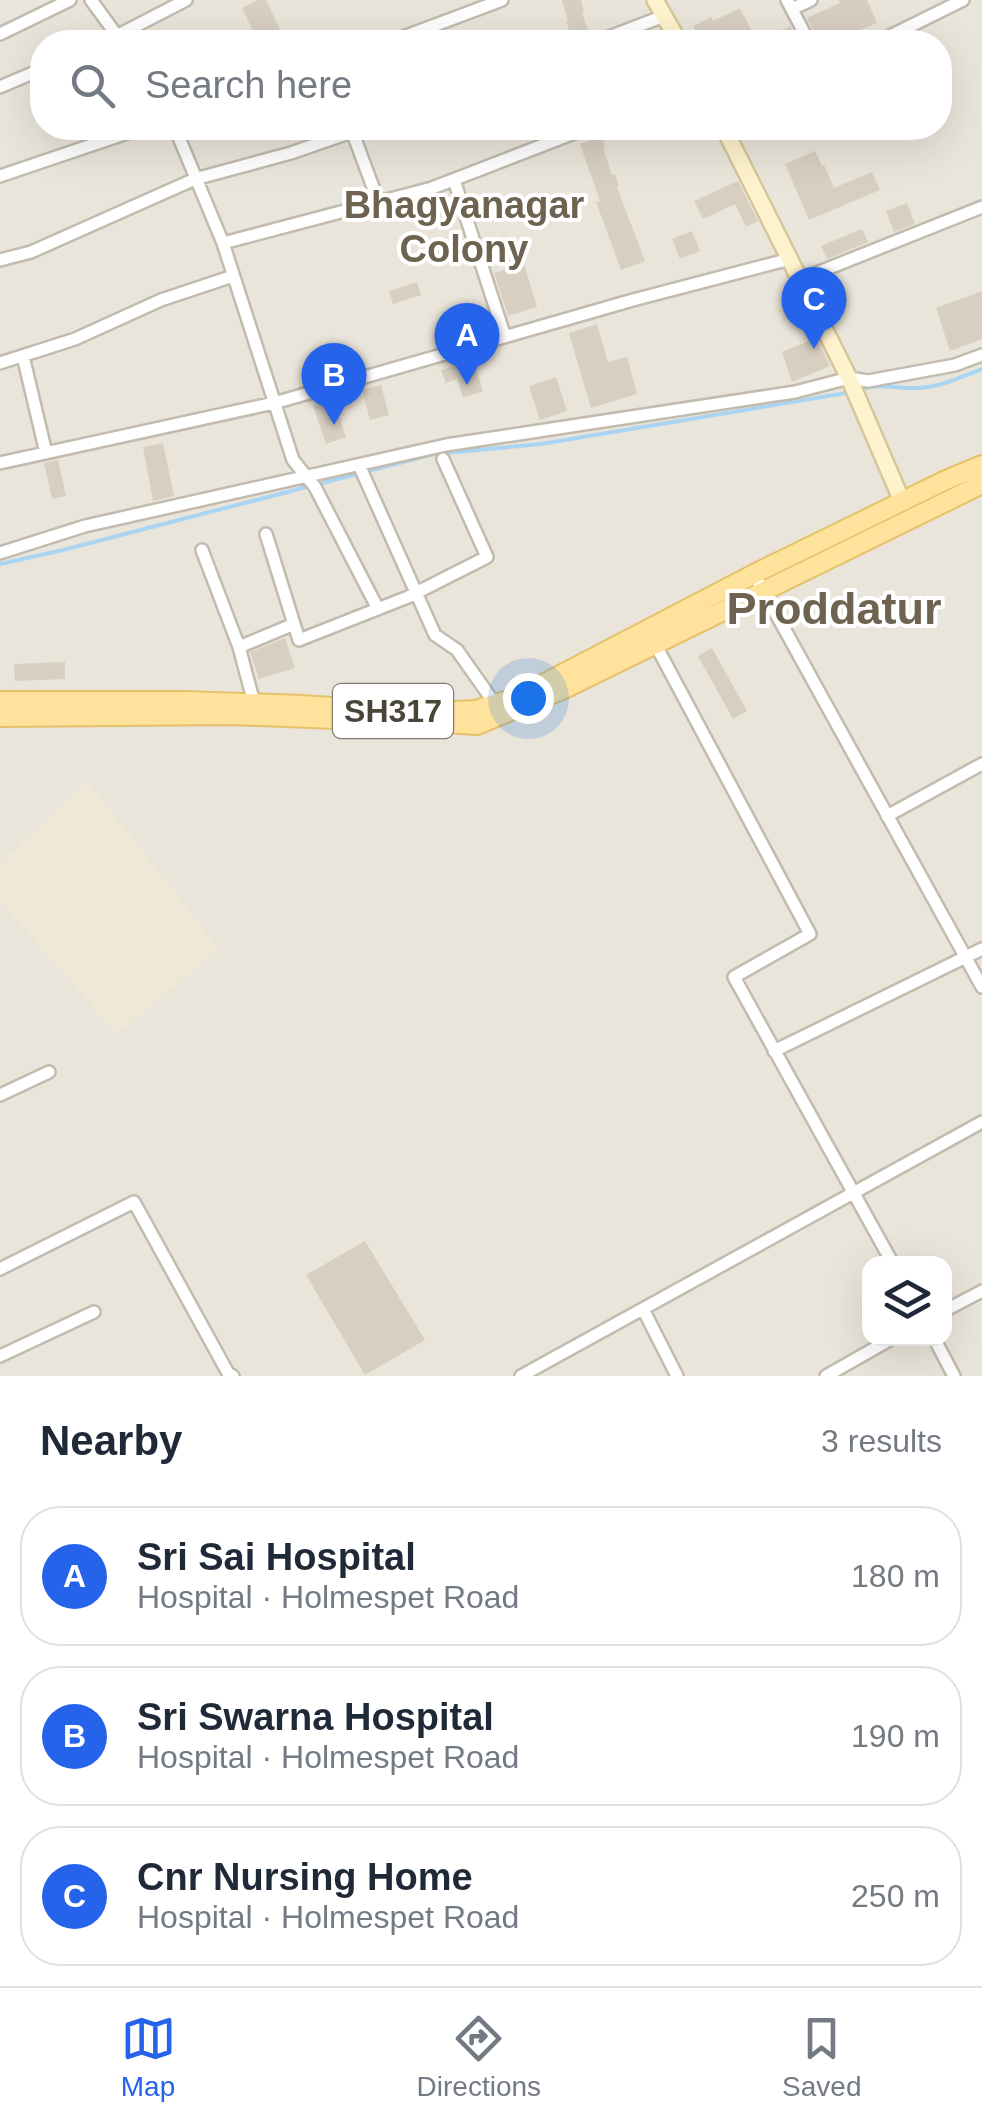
<!DOCTYPE html>
<html lang="en">
<head>
<meta charset="utf-8">
<style>
	:root { --surface:#fff; --page:#f2f2f3; --text:#1f2937; --muted:#747a83; --line:#e0e1e3; --accent:#2563eb }
	body { margin:0; font-family:Helvetica,sans-serif; background:var(--page); color:var(--text) }
	.controls { position:absolute; right:30px; bottom:30px; display:grid; overflow:hidden; border-radius:20px; box-shadow:0 10px 40px #0002 }
	.controls button { width:90px; height:90px; display:grid; place-items:center; padding:0; border:0; border-bottom:2px solid var(--line); background:var(--surface); color:var(--text); font:50px sans-serif }
	.you { position:absolute; left:528px; top:698px; width:35px; height:35px; margin:-25px; border:8px solid #fff; border-radius:50%; background:#1a73e8; box-shadow:0 0 0 15px #1a73e833 }
	.badge { display:grid; place-items:center; width:65px; height:65px; border-radius:50%; background:var(--accent); color:#fff; font-size:32px; font-weight:700 }
	.pin { position:absolute; translate:-50% -82px; filter:drop-shadow(0 2px 5px #0008) }
	.pin::after { content:''; position:absolute; top:52px; width:35px; height:30px; background:inherit; clip-path:polygon(0 0,100% 0,50% 100%) }
	.list { margin:0; padding:0; list-style:none }
	h2 { display:flex; justify-content:space-between; align-items:center; height:130px; margin:0; padding:0 40px; font-size:42px }
	h2 small { font-size:32px; font-weight:400; color:var(--muted) }
	.list li { display:grid; grid-template-columns:65px 1fr auto; gap:30px; align-items:center; box-sizing:border-box; height:140px; margin:0 20px 20px; padding:0 20px; border:2px solid var(--line); border-radius:40px }
	.list b { display:block; font-size:38px; white-space:nowrap }
	.list p { margin:0; font-size:32px; white-space:nowrap; color:var(--muted) }
	.list em { font-size:32px; font-style:normal; color:var(--muted) }
	.icon { flex:none; width:55px; height:55px; fill:none; stroke:currentColor; stroke-width:2; stroke-linecap:round; stroke-linejoin:round }
	.map { position:relative; flex:none; width:982px; height:1376px; overflow:hidden }
	.search { position:absolute; background:var(--surface); box-shadow:0 10px 40px #0002; left:30px; right:30px; top:30px; height:110px; display:flex; align-items:center; gap:25px; box-sizing:border-box; padding:0 35px; border-radius:40px; color:var(--muted); font-size:38px }
	.sheet { height:610px; background:var(--surface) }
	nav { display:flex; justify-content:space-around; align-items:center; box-sizing:border-box; height:140px; border-top:2px solid var(--line); background:var(--surface); font-size:28px; color:var(--muted) }
	nav a { display:grid; justify-items:center; gap:5px }
	nav .on { color:var(--accent) }
	.map>svg:first-child { display:block }
</style>
</head>
<body>
<div class="map">
<svg width="982" height="1376" viewBox="0 0 982 1376">
	<rect width="100%" height="100%" fill="#f6f3ec"/>
	<path fill="#eae5da" fill-rule="evenodd" d="M0,0H982V1376H0ZM42,42H940V128H42ZM870,1264H944V1338H870Z"/>
	<path fill="#efe8d6" d="M88,782L219,949L117,1034L0,901V863Z"/>
	<g fill="none" stroke-linecap="round" stroke-linejoin="round">
		<path stroke="#a9d4f2" stroke-width="4" d="M861,389C884,383 896,389 918,388C941,387 961,377 982,369
			M0,564L63,550L434,454L541,444L852,392"/>
	</g>
	<path fill="#d8cfc1" d="M258,0H266L286,42H258L242,8Z
		M562,0H581L584,12L582,13L590,35L587,42H573L566,21H568Z
		M838,0H867L877,23L831,42H818L807,18L840,3Z
		M740,8L753,34L737,42H731L729,39L721,42H702L693,26L711,17L713,21Z
		M790,26L799,42H756Z
		M211,128H243L244,131L213,138Z
		M602,136L605,147L603,148L612,175L615,174L619,186L617,187L645,261L621,270L596,202L600,201L580,144Z
		M815,151L822,166L824,165L834,188L872,172L880,190L809,220L785,164Z
		M738,181L758,221L746,227L735,204L703,219L694,201Z
		M907,203L915,224L894,232L886,211Z
		M862,229L868,242L827,259L821,246Z
		M692,231L700,251L680,259L672,239Z
		M524,264L537,307L508,316L494,273Z
		M417,282L421,295L393,304L389,291Z
		M982,291V339L950,351L936,308Z
		M597,324L608,362L627,357L637,394L591,408L569,333Z
		M816,338L830,366L792,382L782,352Z
		M473,360L483,391L463,398L457,379L446,383L441,370Z
		M556,377L567,411L540,420L529,386Z
		M381,385L389,415L370,420L362,390Z
		M333,399L346,437L326,444L313,406Z
		M163,443L174,496L153,501L143,447Z
		M58,460L66,496L52,499L44,463Z
		M285,638L295,668L259,679L250,652Z
		M712,648L747,711L733,719L698,656Z
		M65,662V679L15,681L14,664Z
		M365,1241L425,1340L365,1375L306,1275Z"/>
	<g fill="none" stroke-linecap="round" stroke-linejoin="round">
		<defs>
			<path id="street" d="M91,0L121,41
				M787,0L809,42
				M792,9L811,0
				M0,34L70,0
				M105,42L186,0
				M390,42L502,0
				M596,42L664,16
				M878,42L963,0
				M0,87L42,69
				M175,128L223,243L293,460L315,487L378,609
				M352,131L379,203
				M0,176L142,128
				M454,180L505,337
				M223,243L432,188L587,128
				M0,260L31,252L195,179L291,153L363,128
				M799,280L982,207
				M23,356L46,453
				M0,363L75,339L161,300L233,276
				M0,463L274,403L633,300L790,259
				M359,465L435,635L457,650L495,704
				M266,534L294,624
				M202,550L239,647
				M0,553L85,526L446,445L795,392L849,378L868,381L955,365L982,355
				M754,574L982,987
				M652,638L810,934L734,977L893,1264
				M254,703L239,647L294,624L299,640L408,597L487,557L443,459
				M887,816L982,764
				M774,1051L982,949
				M0,1095L49,1072
				M0,1269L134,1202L228,1373L233,1376
				M643,1309L677,1376
				M944,1311L982,1291
				M934,1338L954,1376
				M0,1356L94,1312
				M521,1376L982,1122
				M826,1376L893,1338"/>
			<path id="secondary" d="M655,0L679,42
				M724,128L849,378L902,501"/>
			<path id="primary" d="M0,701H185L302,705L420,713L475,710L518,697L754,574L946,480L982,465
				M0,717L232,715L336,719
				M432,722L477,725L564,689L982,484"/>
		</defs>
		<use href="#street" stroke="#c2bbae" stroke-width="16"/>
		<use href="#secondary" stroke="#d6c79b" stroke-width="20"/>
		<use href="#primary" stroke="#e6c16a" stroke-width="22"/>
		<use href="#street" stroke="#fff" stroke-width="11"/>
		<use href="#secondary" stroke="#fff3cd" stroke-width="15"/>
		<use href="#primary" stroke="#ffe39c" stroke-width="18"/>
	</g>
	<g text-anchor="middle" stroke-width="8" stroke-linejoin="round" paint-order="stroke">
		<rect fill="#fff" stroke="#817c74" stroke-width="2.5" x="333" y="684" width="120" height="54" rx="8"/>
		<g font-size="32" font-weight="bold" fill="#4b4439">
			<text x="393" y="722">SH317</text>
		</g>
		<g font-size="38" font-weight="bold" fill="#6e6250" stroke="#fff">
			<text x="464" y="218">Bhagyanagar<tspan x="464" dy="44">Colony</tspan></text>
		</g>
		<g font-size="45" font-weight="bold" fill="#6e6250" stroke="#fff">
			<text x="834" y="624">Proddatur</text>
		</g>
	</g>
</svg>
<div class="controls">
<button><svg class="icon" aria-label="layers" viewBox="0 0 24 24"><path d="M12 4l9 5-9 5-9-5zM3 14l9 5 9-5"/></svg></button>
</div>
<div class="you"></div>
<div class="pin badge" style="left:467px;top:385px">A</div>
<div class="pin badge" style="left:334px;top:425px">B</div>
<div class="pin badge" style="left:814px;top:349px">C</div>
<div class="search"><svg class="icon" aria-label="search" viewBox="0 0 24 24"><circle cx="10" cy="10" r="6"/><path d="M15 15l6 6"/></svg>Search here</div>
</div>
<section class="sheet">
<h2>Nearby<small>3 results</small></h2>
<ul class="list">
<li><span class="badge">A</span><div><b>Sri Sai Hospital</b><p>Hospital · Holmespet Road</p></div><em>180 m</em></li>
<li><span class="badge">B</span><div><b>Sri Swarna Hospital</b><p>Hospital · Holmespet Road</p></div><em>190 m</em></li>
<li><span class="badge">C</span><div><b>Cnr Nursing Home</b><p>Hospital · Holmespet Road</p></div><em>250 m</em></li>
</ul>
</section>
<nav>
<a class="on"><svg class="icon" aria-label="map" viewBox="0 0 24 24"><path d="M3 6l6-2 6 2 6-2v14l-6 2-6-2-6 2zM9 4v14M15 6v14"/></svg>Map</a>
<a><svg class="icon" aria-label="directions" viewBox="0 0 24 24"><path d="M12 3l9 9-9 9-9-9zM9 14v-3h6M13 9l2 2-2 2"/></svg>Directions</a>
<a><svg class="icon" aria-label="saved" viewBox="0 0 24 24"><path d="M7 4h10v16l-5-4-5 4z"/></svg>Saved</a>
</nav>
</body>
</html>
